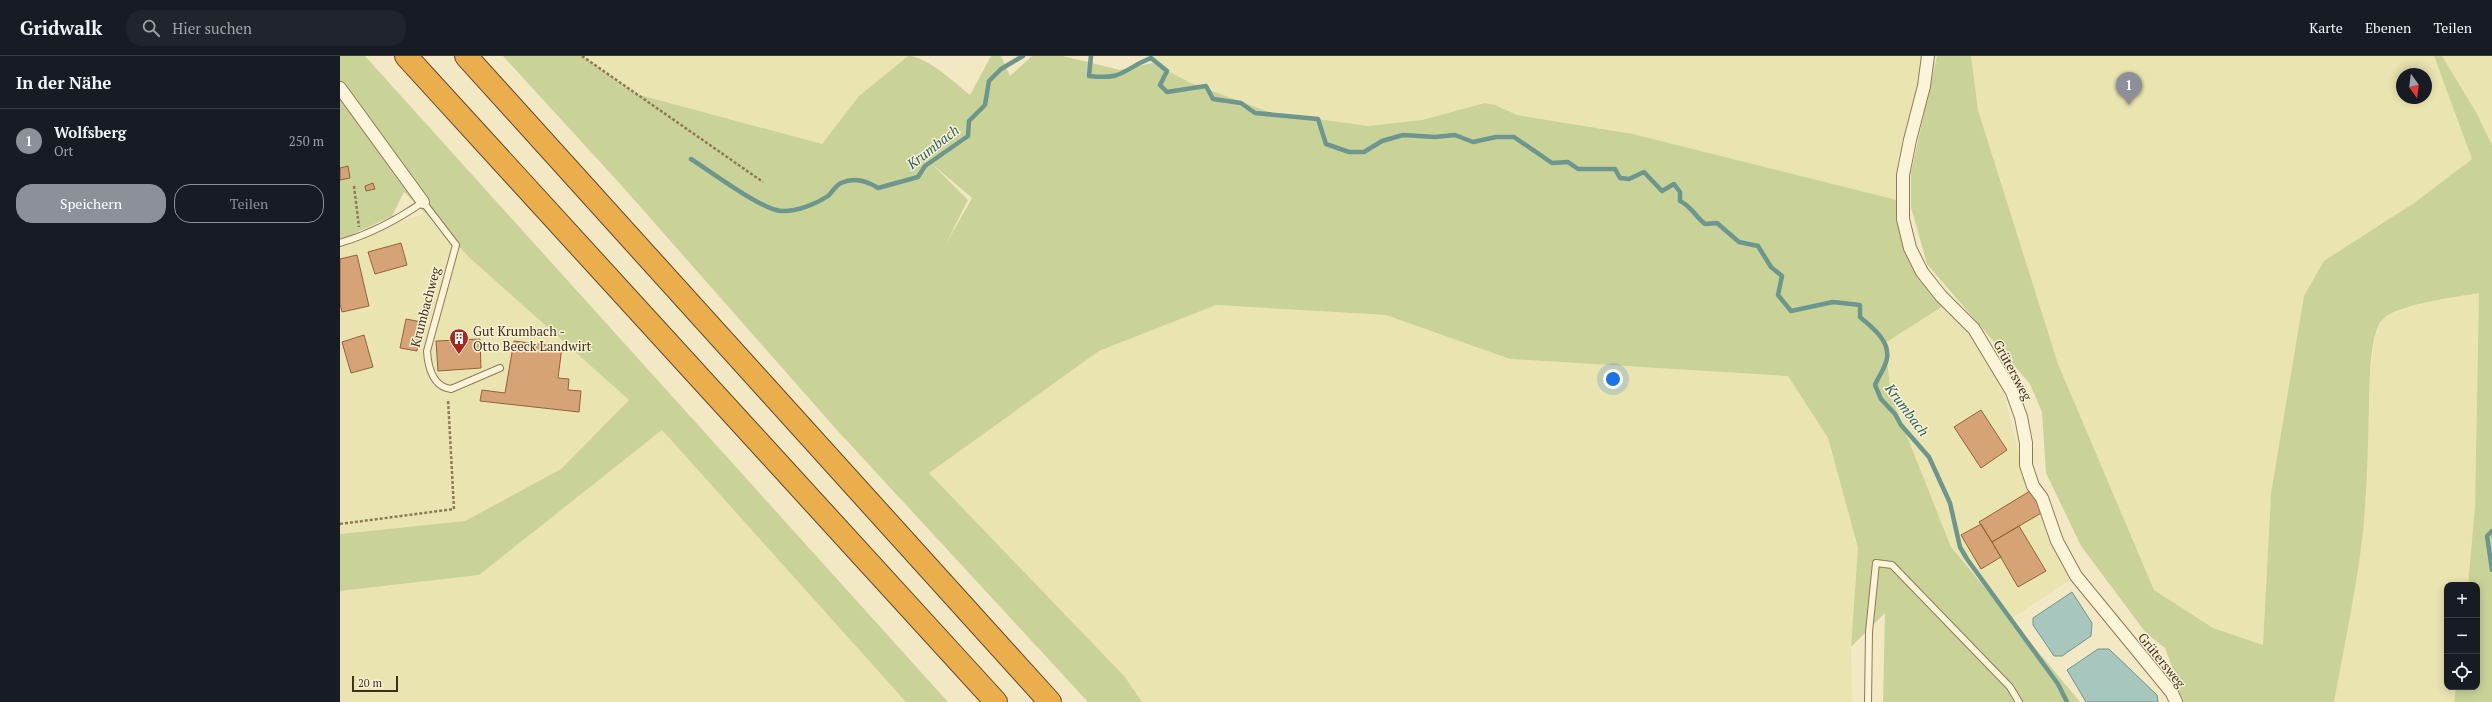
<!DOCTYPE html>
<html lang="de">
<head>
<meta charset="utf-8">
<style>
	:root { --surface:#171b24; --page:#20242c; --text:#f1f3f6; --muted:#9ea1a6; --line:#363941; --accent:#8c9099 }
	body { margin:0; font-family:"PT Serif",serif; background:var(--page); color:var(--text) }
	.controls { position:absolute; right:12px; bottom:12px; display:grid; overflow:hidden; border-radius:8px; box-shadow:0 2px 10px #0003 }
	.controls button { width:36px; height:36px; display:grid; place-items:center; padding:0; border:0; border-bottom:1px solid var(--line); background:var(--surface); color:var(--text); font:20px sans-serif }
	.compass { position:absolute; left:2056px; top:12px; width:36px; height:36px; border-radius:50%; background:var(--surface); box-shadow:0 2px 10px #0003; rotate:166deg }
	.scale { position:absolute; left:12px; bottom:10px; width:46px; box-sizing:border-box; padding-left:4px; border:2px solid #3f301e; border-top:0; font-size:11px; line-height:14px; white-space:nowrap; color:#3f301e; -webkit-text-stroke:3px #f9f1d5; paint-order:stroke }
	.you { position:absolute; left:1273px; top:323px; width:14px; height:14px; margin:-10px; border:3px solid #fff; border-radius:50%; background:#1a73e8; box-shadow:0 0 0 6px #1a73e833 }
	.badge { display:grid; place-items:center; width:26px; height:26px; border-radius:50%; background:var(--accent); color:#fff; font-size:13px; font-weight:700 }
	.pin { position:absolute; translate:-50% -33px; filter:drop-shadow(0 1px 2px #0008) }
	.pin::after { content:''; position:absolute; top:21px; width:14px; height:12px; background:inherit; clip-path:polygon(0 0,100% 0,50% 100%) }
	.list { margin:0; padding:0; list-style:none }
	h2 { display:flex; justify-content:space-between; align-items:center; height:52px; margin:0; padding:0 16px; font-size:17px }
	h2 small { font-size:13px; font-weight:400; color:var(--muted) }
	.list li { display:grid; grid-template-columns:26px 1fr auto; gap:12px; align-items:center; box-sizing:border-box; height:64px; padding:0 16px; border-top:1px solid var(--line) }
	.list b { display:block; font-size:15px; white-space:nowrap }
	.list p { margin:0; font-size:13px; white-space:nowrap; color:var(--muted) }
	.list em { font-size:13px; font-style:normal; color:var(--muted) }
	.actions { display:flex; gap:8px; padding:12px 16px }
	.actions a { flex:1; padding:9px 0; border:1px solid var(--accent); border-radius:16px; text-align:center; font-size:14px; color:var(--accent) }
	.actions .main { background:var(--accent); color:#fff }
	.icon { flex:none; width:22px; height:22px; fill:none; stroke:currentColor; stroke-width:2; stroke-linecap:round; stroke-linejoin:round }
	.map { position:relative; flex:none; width:2152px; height:646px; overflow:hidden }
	header { display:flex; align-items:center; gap:24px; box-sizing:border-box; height:56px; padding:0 20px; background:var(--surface); border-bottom:1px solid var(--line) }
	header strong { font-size:19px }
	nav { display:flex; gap:22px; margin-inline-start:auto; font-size:14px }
	.search { width:280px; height:36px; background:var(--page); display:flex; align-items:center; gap:10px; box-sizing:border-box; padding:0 14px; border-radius:16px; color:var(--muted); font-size:15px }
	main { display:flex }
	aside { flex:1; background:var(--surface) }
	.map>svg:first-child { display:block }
</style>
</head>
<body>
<header>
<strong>Gridwalk</strong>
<div class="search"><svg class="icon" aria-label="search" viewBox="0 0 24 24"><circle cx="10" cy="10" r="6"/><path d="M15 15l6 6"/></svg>Hier suchen</div>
<nav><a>Karte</a><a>Ebenen</a><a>Teilen</a></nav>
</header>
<main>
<aside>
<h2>In der Nähe<small></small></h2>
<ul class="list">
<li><span class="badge">1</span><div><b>Wolfsberg</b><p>Ort</p></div><em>250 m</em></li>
</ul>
<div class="actions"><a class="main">Speichern</a><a>Teilen</a></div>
</aside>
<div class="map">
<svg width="2152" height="646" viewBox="0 0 2152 646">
	<rect width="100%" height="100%" fill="#f3e8c4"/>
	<path fill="#eae4b1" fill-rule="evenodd" d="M242,0H568L519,40L482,88L296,38Z
		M808,0H1583L1557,144L1293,78L1177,59L1155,49L1145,47L1082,64L1028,70L929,56L851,27L812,7Z
		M1631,0H2094L2132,103L2074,147L1964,240L1931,437L1923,589L1873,572L1814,534L1718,308L1638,54ZM2062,18H2086V42H2062Z
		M2102,0H2152V89L2136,56Z
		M84,158L289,344L221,413L125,465L0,478V184Z
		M2139,236L2135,450L2128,529H2107V631H2116L2114,646H1994L2020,499L2027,425L2030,318L2036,276L2043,263L2056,256L2084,247Z
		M876,249L1046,259L1170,303L1448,320L1488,382L1518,492L1511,591L1512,646H802L785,621L589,417L759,295Z
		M1603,250L1632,274L1658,314L1687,431L1732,523L1672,562L1611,491L1551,340L1545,287Z
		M322,374L566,646H0V535L139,519Z"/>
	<path fill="#c9d397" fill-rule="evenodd" d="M0,0H25L608,646H566L322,374L139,519L0,535V478L125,465L221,413L289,344L131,203L64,136L52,160L0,184Z
		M163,0H242L296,38L482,88L519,40L568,0C587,0 615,27 630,39L651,0H661L670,20L692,0H723L780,14L812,7L851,27L929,56L1028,70L1082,64L1145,47L1155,49L1177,59L1293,78L1557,144C1558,192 1577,213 1603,250L1545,287L1551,340L1611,491L1740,646H1543L1545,557L1511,591L1518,492L1488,382L1448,320L1170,303L1046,259L876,249L759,295L589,417L785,621L802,646H748L496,373L282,130ZM591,107L632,142L606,188L628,144Z
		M1597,0H1631L1638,54L1718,308L1814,534L1873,572L1923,589L1931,437L1964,240L1984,205L2074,147L2132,103L2094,0H2102L2136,56L2152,89V646H2114L2116,631H2137V529H2128L2135,450L2139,237C2116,241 2059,248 2043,263C2029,277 2030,327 2029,346C2028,397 2027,449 2020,500C2013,549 2003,597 1994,646H1840L1838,627L1825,592L1806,577L1741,490L1706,417L1702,356L1690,328L1587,208L1571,151V116Z"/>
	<path fill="#a7c6be" stroke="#6c968e" d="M1732,536L1752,567L1751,580L1722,600H1714L1693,569V562Z
		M1758,593H1769L1817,639L1818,646H1746L1727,614Z"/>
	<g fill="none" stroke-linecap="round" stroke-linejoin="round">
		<path stroke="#6c968e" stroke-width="4.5" d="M751,0L749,20C785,24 781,14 811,2L827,15L820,29L827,36L866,30L873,43L901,47L915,57L978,63L986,88L1009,96H1024L1042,85L1063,79L1095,81L1115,79L1133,86L1156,81H1174L1212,107L1228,106L1238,113H1275L1280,122L1289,123L1304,116L1322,135L1334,128L1340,136V145C1351,150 1355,160 1365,168L1377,167L1399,186L1418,190L1431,211L1442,220L1438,239L1451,255L1493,246L1520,249V261C1532,271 1550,285 1547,302C1546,311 1538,321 1535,329L1541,343L1555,358L1561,369L1589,401L1610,447L1620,491L1627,503L1718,628L1727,646
			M351,103C370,115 422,154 441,155C456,156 476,148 488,140C492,137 495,130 501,127C514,121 527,125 538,132L578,121L585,110L628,80L629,65L645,49L649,25L661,13L683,0
			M2152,475L2147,480L2152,514"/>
	</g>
	<path fill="#d6a376" stroke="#93623b" d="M8,110L10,122L0,124V112Z
		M33,127L35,133L26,135L25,130Z
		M61,187L67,209L35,218L28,196Z
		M17,199L29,250L2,256L0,248V203Z
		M66,263L82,266L77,295L60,292Z
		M24,279L33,311L11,317L2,286Z
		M140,283L141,312L98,315L96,285Z
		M174,285L222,291L218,322L229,323L228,334L241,335L239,356L140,345L142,334L165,337Z
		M1641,354L1667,394L1641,412L1614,371Z
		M1690,435L1703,456L1652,486L1639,466Z
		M1641,468L1661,501L1641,513L1621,479Z
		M1679,470L1706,515L1678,531L1652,486Z"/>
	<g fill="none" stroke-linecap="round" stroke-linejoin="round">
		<defs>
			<path id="service" d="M0,187C30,178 57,164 83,146L116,189L87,295C88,311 93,331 111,333L160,312
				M1528,646L1529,576L1536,507L1552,509L1670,631L1679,646"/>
			<path id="minor" d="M1588,0L1584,30L1570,84L1563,119V163L1570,192L1582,216L1601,240L1634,273L1672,336L1681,361L1686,387V409L1693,430L1702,442L1717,485L1736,520L1832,637L1836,646
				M0,32L83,146"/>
			<path id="motorway" d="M66,0L656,646
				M126,0L710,646"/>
		</defs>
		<use href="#service" stroke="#917958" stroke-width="8"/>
		<use href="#minor" stroke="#917958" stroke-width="14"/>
		<use href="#motorway" stroke="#5e462c" stroke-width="24"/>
		<path stroke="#917958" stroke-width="2.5" stroke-dasharray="3 2" stroke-linecap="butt" d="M242,0L423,126
			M14,130L19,171
			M0,468L114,453L108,343"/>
		<use href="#service" stroke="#fcf4d9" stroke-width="6"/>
		<use href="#minor" stroke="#fcf4d9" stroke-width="12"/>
		<use href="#motorway" stroke="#ebae4d" stroke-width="22"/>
	</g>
	<defs>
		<symbol id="building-pin" viewBox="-11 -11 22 30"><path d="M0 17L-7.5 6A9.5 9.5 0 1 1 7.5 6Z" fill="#a72721" stroke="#f9f1d5"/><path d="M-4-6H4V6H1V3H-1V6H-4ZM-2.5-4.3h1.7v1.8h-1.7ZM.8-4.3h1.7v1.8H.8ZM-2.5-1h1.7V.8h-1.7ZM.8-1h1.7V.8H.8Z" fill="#fff"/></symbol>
	</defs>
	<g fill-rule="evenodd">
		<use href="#building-pin" x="108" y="271" width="22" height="30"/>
	</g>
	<g text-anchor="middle" stroke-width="3" stroke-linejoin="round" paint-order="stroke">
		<g font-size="13" fill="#3f301e" stroke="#f9f1d5">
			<text transform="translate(85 251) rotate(-75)" y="5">Krumbachweg</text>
			<text transform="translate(1673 314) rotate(62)" y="5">Grütersweg</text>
			<text transform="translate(1822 604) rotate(51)" y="5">Grütersweg</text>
		</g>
		<g font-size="13" fill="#3f301e" stroke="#f9f1d5" text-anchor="start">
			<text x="133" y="280">Gut Krumbach -<tspan x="133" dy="15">Otto Beeck Landwirt</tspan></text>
		</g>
		<g font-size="14" font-style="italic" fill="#2b6060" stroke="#f9f1d5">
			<text transform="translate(593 91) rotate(-38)" y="5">Krumbach</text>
			<text transform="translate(1567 354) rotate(53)" y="5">Krumbach</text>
		</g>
	</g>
</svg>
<div class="controls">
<button>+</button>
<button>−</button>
<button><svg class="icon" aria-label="locate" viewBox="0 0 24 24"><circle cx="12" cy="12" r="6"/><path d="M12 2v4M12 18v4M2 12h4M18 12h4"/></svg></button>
</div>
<svg class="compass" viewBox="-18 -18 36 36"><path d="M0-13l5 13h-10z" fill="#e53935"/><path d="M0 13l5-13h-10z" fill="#9ea1a6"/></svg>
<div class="scale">20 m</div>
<div class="you"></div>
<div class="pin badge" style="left:1789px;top:49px">1</div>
</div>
</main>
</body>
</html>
